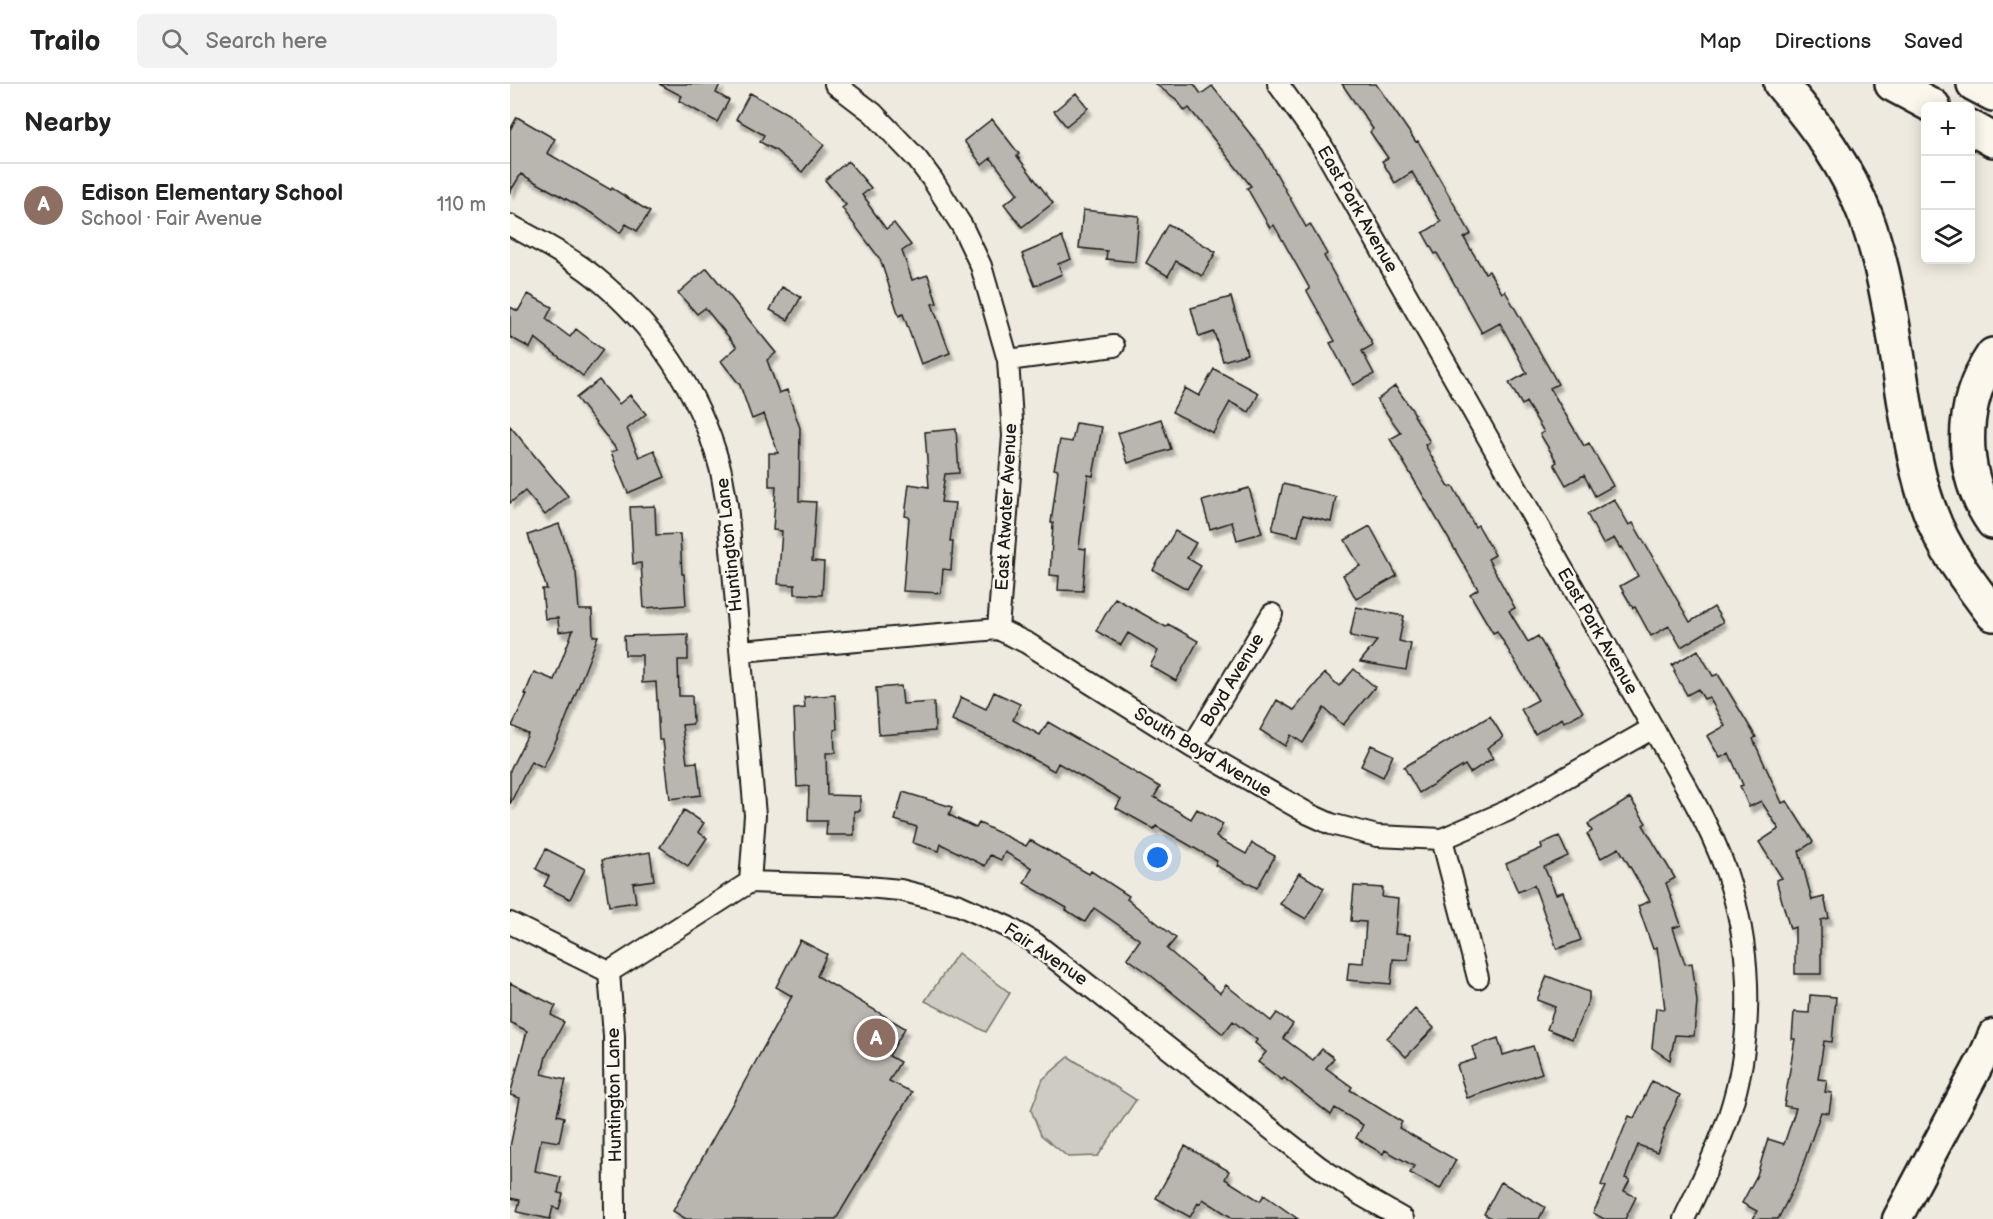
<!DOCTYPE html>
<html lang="en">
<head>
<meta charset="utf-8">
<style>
	:root { --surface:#fff; --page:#f2f2f2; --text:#222; --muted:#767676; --line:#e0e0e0; --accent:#2563eb }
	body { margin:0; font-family:"Balsamiq Sans",sans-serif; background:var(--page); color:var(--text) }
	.controls { position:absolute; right:18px; top:18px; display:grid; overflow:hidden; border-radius:9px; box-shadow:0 3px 15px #0003 }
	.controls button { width:54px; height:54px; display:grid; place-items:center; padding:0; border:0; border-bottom:2px solid var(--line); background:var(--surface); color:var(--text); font:30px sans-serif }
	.you { position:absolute; left:648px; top:774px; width:21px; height:21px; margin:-15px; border:4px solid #fff; border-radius:50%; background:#1a73e8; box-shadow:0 0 0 9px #1a73e833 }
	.badge { display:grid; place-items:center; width:39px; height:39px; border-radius:50%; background:var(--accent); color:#fff; font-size:20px; font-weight:700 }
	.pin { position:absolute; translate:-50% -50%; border:3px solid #fff; box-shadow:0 2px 6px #0006 }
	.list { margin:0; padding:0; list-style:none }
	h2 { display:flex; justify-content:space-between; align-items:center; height:78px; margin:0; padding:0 24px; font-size:26px }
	h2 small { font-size:20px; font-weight:400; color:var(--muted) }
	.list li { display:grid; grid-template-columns:39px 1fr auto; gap:18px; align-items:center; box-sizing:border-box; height:84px; padding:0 24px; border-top:2px solid var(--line) }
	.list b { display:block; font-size:22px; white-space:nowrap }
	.list p { margin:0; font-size:20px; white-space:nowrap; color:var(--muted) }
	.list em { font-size:20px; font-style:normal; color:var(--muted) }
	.icon { flex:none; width:33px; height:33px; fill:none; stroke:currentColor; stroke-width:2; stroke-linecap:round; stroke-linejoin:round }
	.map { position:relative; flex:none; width:1483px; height:1135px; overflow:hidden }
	header { display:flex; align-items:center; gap:36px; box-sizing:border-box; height:84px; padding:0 30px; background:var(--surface); border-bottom:2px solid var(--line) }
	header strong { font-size:28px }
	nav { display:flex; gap:33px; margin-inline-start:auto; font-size:21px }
	.search { width:420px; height:54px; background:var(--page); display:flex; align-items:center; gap:15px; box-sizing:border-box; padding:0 21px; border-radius:9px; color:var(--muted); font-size:22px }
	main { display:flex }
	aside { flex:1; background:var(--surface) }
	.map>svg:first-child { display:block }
</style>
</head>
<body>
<header>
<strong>Trailo</strong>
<div class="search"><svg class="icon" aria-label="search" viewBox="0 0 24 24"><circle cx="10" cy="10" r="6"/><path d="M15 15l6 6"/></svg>Search here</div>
<nav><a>Map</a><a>Directions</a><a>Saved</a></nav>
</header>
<main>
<aside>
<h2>Nearby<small></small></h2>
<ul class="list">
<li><span class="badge" style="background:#8d6e63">A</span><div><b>Edison Elementary School</b><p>School · Fair Avenue</p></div><em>110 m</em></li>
</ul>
</aside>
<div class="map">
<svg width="1483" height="1135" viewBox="0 0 1483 1135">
	<defs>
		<filter id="shadow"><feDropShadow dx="3.5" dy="6" stdDeviation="1.5" flood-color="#0004"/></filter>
	</defs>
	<rect width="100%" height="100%" fill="#eeeadf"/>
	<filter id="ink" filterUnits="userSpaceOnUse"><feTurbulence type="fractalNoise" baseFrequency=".0167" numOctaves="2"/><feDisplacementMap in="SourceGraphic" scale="12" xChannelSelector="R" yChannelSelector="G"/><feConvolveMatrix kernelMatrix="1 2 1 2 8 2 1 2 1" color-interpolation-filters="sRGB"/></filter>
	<g filter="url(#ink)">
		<path fill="#ceccc2" stroke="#75746f" stroke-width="1.5" d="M448,869L500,909L476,948L415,917Z
			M559,973L626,1016L588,1072L558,1073L531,1051L521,1026L533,995Z"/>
		<path fill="#b9b6af" stroke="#1c1c1c" stroke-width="1.5" filter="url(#shadow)" d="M149,0H210L206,9L219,16L207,38L169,17L172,12Z
			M645,0H684L691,10L702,2L753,66L796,143L800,140L817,170L814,172L863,261L852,267L864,290L843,301L820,259L825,257L797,207L800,205L764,141L760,144L737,104L741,102L679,24L675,27L666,15Z
			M832,0H866L906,58L908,57L961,150L954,154L975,189L979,187L992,209L995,207L1048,300L1040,304L1074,362L1079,359L1103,402L1085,412L1074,391L1056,401L1044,380L1047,378L1030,350L1034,348L1016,318L1012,321L999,299L1017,289L990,239L972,249L927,169L925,170L913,149L931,138L902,88L885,99L872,77L878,74L860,48L863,45Z
			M240,9L278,30L314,61L292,88L265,66L250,58L254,51L226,35Z
			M566,9L578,24L556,42L544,27Z
			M7,33L45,55L37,69L101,106L102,104L140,128L127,147L116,140L110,149L85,131L11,90L0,108V46Z
			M482,35L509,70L507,72L543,119L512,143L494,120L508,110L481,74L472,81L454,57Z
			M338,77L361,104L352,111L359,119L358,120L376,145L384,139L401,161L392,167L402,196L418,191L427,219L422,220L440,269L411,280L393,230L389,232L370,175L332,124L336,121L315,96Z
			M573,126L629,132L625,178L596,175L597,167L569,164Z
			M658,140L706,168L692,192L666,177L658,192L636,179Z
			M552,153L561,175L548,180L552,190L525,202L512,170Z
			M197,184L266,269L257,276L269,309L277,306L290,344L289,417L306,418L302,477L314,478L312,511L285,510V501L268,500L272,447L263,446L266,402H259V369H268L254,330L242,335L230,301L211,277L227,263L195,224L187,230L168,209Z
			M272,203L291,213L278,236L260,226Z
			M18,210L42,223L36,235L60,253L66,245L93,266L73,292L25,254L20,264L0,253V223L8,227Z
			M721,213L737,270L713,277L704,248L689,253L681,224Z
			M704,285L749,309L739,328L720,318L703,349L662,328L675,304L689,312Z
			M89,296L109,320L120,311L136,330L117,345L129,373L144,366L155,393L118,409L101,368L107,366L66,314Z
			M885,302L905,330L904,331L920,358L915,361L939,403L943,402L965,443L968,441L985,471L978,475L1005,524L999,527L1018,558L1028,552L1073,628L1054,638L1052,634L1025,650L1011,625L1028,616L987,547L983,549L960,510L968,505L880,355L891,349L867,316Z
			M651,335L661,365L618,379L608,349Z
			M566,339L592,343L583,392L578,391L569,464L576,465L573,507L548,506L549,492L540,491L543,439H541L548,386L544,385L550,356L562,358Z
			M0,342L58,412L35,431L15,407L0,419Z
			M446,345L449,389L435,390L431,418L445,419L440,457H443L441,486L433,485L431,509L393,507L399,433L395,432L399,400L419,403L415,348Z
			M773,400L826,413L821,438L793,431L788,452L762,446Z
			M739,404L752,449L727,456L722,438L700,445L692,417Z
			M1104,415L1119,441L1123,439L1180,538L1204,523L1213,538L1171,563L1159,542L1141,552L1125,523L1123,524L1110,502L1128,492L1112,463L1110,464L1104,454L1093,460L1077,430Z
			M145,422L146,451L170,450L172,490H174L176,521L134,524L131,479L123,480L120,423Z
			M49,440L66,489L69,526H82L83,552H88L52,645L33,683L21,677L0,720V686L18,650L2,642L17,611L15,610L24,588L44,596L63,546L49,548L48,534L35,535L32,505H37L18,451Z
			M860,442L887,492L846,515L833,491L850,482L835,456Z
			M665,447L686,459L677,474L691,482L677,505L643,486Z
			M605,514L656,543L658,540L688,557L666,597L640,582L648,567L618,549L611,561L586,547Z
			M846,523L894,532L889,557L901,560L896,586L850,578L867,557L840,552Z
			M178,550V576H168L169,612H182L183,640L172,641L177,679L187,678L191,711L160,715L153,656H149L146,598L132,599V571H115L114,552Z
			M1188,566L1203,592L1208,590L1246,653L1243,655L1272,719L1277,717L1303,758L1289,767L1302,816L1314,813L1319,834L1311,836V890H1285V843L1280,845L1266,796L1272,794L1249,758L1269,745L1251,717L1239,723L1230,702L1233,701L1219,669L1210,674L1197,652L1215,642L1199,613L1194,615L1188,605L1177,611L1164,588L1165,587L1162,581Z
			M844,585L865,603L833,641L814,624L793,659L781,651L775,662L750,646L767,616L784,626L815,589L829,602Z
			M391,602L393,620L424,618L425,647L369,651L366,604Z
			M484,608L510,620L503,636L530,651L538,638L650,703L644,713L681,735L687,725L713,740L706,753L736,770L742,759L765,772L747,804L705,781L707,777L646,742L644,745L606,724L611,715L548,679L544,687L504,664L442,636L451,613L476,625Z
			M325,611L327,645L324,646L325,669H316L317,711L350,712V727H344V751H316L317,737H298L299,702L287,703L284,625L295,624L294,613Z
			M980,632L993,653L977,664L983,674L960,689L955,681L909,709L894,683Z
			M861,661L883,671L873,693L851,682Z
			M393,708L442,723L439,731L466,744L469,739L516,762L520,756L579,790L581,787L619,812L617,815L666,854L657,865L710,909L716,901L761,937L767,929L783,940L773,954L803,976L812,965L824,974L816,984L842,1003L840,1006L892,1038L889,1044L946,1076L930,1105L900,1089L904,1082L875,1066L873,1070L846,1054L853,1041L825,1024L821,1031L774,994L772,996L748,978L756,968L745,959L747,956L723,937L713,950L638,889L617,874L630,856L584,824L575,838L556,826L557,824L514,799L522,784L495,768L491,776L480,771L475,782L431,760L429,767L403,759L407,743L385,736Z
			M1120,714L1136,739L1133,741L1165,794L1156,799L1171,841L1163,844L1175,880L1182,879L1187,918L1184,952L1165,951L1160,976L1142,964L1146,924L1155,925L1147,863L1143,865L1128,822L1140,817L1109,764L1091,774L1077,750L1082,747L1078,740Z
			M174,726L194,739L188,748L197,754L178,782L150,763Z
			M1049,752L1058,772L1034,783L1046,810L1053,808L1071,856L1047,865L1024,801L1008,808L996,780L1032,764L1031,760Z
			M36,765L75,785L60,815L34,802L39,792L26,785Z
			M140,768L144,796L123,799L126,818L99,822L92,776Z
			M789,789L814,804L796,835L770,820Z
			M844,802L873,804L872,813L888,815L885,850L900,851L898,876L883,875L881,900L837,896L839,878L853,879L856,838L841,837Z
			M290,856L317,870L307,892L395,944L379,972L390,978L379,997L402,1008L326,1135H176L163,1127L282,912L266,903Z
			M1037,892L1079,908V915L1062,955L1037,945L1045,923L1027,916Z
			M0,899L46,922L41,931L54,938L36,972L32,990L56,996L47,1031L54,1033L49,1058L31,1055L25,1087L51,1093L48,1109L53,1110L49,1125L43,1123L40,1135L7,1128L10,1116L0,1114V1063L10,1014L0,1011L17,947L0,938Z
			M1300,911L1326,913L1322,958L1314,957L1308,995L1317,996L1315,1008L1322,1009L1319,1029L1311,1028L1288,1095L1268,1135H1243L1247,1127L1232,1119L1247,1091L1258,1055L1274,1060L1286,1024L1274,1022L1285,955H1282L1284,928L1299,929Z
			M905,925L924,944L896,973L877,954Z
			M988,954L993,971L1023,962L1032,989L957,1014L947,981L966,975L962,963Z
			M1142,997L1170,1011L1154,1046H1155L1147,1068L1128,1061L1115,1094L1120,1096L1114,1107L1126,1113L1115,1135H1094L1083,1129L1096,1103L1091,1101L1119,1032L1124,1034Z
			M675,1062L719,1087L715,1095L750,1117L754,1111L788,1135H724L693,1115L690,1120L688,1119L680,1133L646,1114Z
			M991,1098L1035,1123L1029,1135H983L974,1130Z"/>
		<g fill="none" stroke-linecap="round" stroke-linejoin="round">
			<defs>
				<path id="minor" d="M325,0L363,29L407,75L422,95L452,142L471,182L498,276L503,352L488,545
					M768,0L811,60L1143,644C1171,695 1205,747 1221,803C1243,876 1243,958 1219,1031C1207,1067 1190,1101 1174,1135
					M0,141C29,157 59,172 85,193C144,241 189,307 209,380C213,393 214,407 217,420L245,731L240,798
					M498,276L604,262
					M231,567L488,545L517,559L682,663L799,730L821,740L867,752L932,755L997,727L1143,644
					M682,663L762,530
					M932,755L968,894
					M0,839L99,888
					M99,888L240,798L336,801L390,806L449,821L498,843L525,859L808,1082L851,1111L893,1135
					M99,888L104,952L105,1135"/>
				<path id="secondary" d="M1387,1135L1473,973L1483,950"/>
				<path id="motorway" d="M1271,0C1307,42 1336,81 1356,133C1380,198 1386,270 1398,338C1404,369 1409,400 1421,430C1435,468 1459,498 1483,530
					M1382,0L1423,22
					M1464,0L1483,10
					M1460,43L1483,56
					M1483,271C1449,320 1449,389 1483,438"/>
			</defs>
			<use href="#minor" stroke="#1c1c1c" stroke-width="24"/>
			<use href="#secondary" stroke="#1c1c1c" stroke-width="33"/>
			<use href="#motorway" stroke="#1c1c1c" stroke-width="38"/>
			<use href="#minor" stroke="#fbf7ec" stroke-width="20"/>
			<use href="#secondary" stroke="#fbf7ec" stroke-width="28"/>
			<use href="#motorway" stroke="#fbf7ec" stroke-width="33"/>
		</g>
	</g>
	<g text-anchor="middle" stroke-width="5" stroke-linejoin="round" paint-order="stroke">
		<g font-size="18" fill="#1c1c1c" stroke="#fbf7ec">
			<text transform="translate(848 125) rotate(60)" y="6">East Park Avenue</text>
			<text transform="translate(496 423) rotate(-87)" y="6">East Atwater Avenue</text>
			<text transform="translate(219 461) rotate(-96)" y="6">Huntington Lane</text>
			<text transform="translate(1088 547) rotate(60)" y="6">East Park Avenue</text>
			<text transform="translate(722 596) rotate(-59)" y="6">Boyd Avenue</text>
			<text transform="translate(693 668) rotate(31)" y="6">South Boyd Avenue</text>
			<text transform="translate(536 870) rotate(34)" y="6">Fair Avenue</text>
			<text transform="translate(104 1011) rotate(-91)" y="6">Huntington Lane</text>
		</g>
	</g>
</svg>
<div class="controls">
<button>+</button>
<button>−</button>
<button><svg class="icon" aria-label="layers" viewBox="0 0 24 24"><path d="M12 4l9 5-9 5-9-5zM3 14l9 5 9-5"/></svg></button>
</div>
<div class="you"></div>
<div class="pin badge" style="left:366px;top:954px;background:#8d6e63">A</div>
</div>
</main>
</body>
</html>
